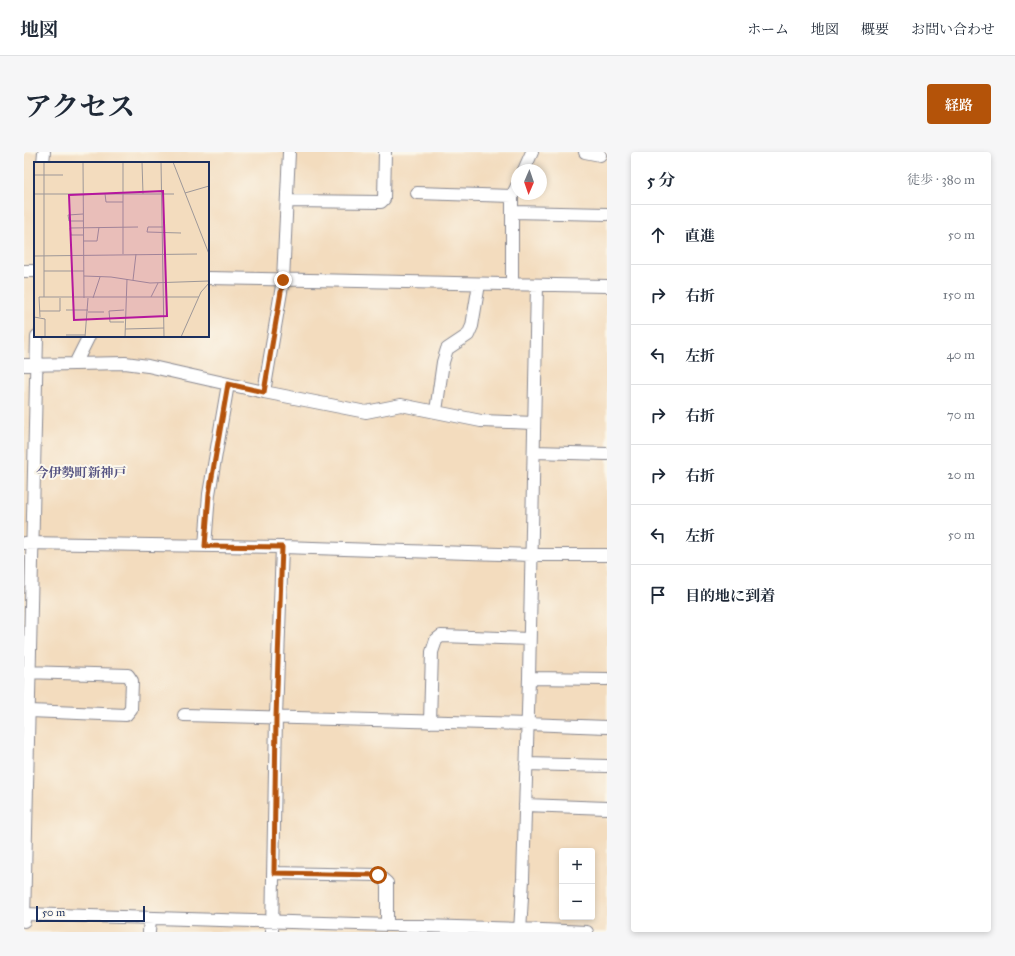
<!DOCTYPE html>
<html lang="ja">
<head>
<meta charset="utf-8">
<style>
	:root { --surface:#fff; --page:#f6f6f7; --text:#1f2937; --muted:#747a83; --line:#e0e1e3; --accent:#b45309 }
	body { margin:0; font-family:"IM FELL Great Primer","Noto Serif JP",serif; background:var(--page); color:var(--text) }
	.controls { position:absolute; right:12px; bottom:12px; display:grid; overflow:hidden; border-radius:4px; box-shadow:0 2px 6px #0003 }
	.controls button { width:36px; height:36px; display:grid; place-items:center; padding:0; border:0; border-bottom:1px solid var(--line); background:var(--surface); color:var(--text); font:20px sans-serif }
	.compass { position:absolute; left:487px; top:12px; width:36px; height:36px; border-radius:50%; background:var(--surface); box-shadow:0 2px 6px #0003; rotate:182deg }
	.scale { position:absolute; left:12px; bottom:10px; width:109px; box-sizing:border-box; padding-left:4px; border:2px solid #1b2f5e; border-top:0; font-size:11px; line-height:14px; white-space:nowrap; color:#1b2f5e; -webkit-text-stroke:3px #fbf7ec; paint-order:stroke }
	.stop { position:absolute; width:12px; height:12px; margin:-9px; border:3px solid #b45309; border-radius:50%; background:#fff }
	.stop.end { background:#b45309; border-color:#fff; box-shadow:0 1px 4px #0008 }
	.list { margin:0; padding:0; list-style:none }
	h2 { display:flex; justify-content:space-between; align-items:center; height:52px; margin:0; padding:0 16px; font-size:17px }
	h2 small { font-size:13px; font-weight:400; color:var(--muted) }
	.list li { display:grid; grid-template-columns:26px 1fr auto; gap:12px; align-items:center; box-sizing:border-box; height:60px; padding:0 16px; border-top:1px solid var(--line) }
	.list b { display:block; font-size:15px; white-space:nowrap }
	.list em { font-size:13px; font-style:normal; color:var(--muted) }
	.icon { flex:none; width:22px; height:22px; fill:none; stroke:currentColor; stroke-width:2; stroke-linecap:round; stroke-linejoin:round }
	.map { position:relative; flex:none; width:583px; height:780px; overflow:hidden; border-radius:4px }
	header { display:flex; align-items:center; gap:24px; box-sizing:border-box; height:56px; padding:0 20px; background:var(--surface); border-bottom:1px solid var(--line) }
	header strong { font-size:19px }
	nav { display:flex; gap:22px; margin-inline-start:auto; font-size:14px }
	.intro { display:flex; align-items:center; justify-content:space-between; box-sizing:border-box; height:96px; padding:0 24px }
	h1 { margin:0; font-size:28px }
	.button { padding:10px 18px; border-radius:4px; background:var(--accent); color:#fff; font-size:14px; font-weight:700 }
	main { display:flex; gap:24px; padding:0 24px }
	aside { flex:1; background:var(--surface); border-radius:4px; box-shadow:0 2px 6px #0003 }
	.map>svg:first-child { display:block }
</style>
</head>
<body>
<header>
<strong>地図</strong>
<nav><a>ホーム</a><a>地図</a><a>概要</a><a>お問い合わせ</a></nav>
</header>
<div class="intro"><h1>アクセス</h1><a class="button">経路</a></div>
<main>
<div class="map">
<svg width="583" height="780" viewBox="0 0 583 780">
	<rect width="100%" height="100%" fill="#fbf7ec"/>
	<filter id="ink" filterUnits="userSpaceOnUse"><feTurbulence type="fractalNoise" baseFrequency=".025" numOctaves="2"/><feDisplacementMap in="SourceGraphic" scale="8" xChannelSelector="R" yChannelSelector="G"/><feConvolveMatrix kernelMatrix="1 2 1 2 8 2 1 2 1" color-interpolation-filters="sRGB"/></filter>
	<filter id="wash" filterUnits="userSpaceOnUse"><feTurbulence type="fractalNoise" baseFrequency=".012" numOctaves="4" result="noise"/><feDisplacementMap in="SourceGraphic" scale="16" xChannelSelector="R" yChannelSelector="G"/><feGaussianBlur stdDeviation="0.9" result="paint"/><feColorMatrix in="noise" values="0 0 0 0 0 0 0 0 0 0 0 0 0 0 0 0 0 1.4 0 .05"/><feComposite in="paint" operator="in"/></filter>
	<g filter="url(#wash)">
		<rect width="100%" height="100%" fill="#f3dcbe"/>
	</g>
	<g filter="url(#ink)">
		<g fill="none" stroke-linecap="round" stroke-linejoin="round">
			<defs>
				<path id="minor" d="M561,0L576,3
					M19,11L20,0
					M500,18L508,0
					M393,41L488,44
					M264,49L357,50L360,47L361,0
					M488,60L583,62
					M0,119H11
					M184,126L583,134
					M488,133V44L493,34
					M51,212L65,184
					M0,213L101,211L124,214L240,240L342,260L377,253L457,269L510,271
					M240,240L259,128L265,0
					M412,259L419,210L423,197L444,183L448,174L455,132
					M510,300L583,302
					M0,391L258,395L507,403H583
					M181,394L185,342L204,232
					M0,520L104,523L108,529L107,557L102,563L6,559
					M505,526L583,527
					M160,563L503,572L583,575
					M406,570L408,500L412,488L417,484L505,487
					M502,612L583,614
					M501,653L583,656
					M249,721L354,723L363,731V773
					M0,762L496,777L563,780
					M0,769L13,184
					M125,780L126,766
					M248,780L252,565L258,395
					M496,780L499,727L505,526L513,133"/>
			</defs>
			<use href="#minor" stroke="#87868e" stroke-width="14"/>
			<use href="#minor" stroke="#fff" stroke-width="12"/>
		</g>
	</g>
	<g fill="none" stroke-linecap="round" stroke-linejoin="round" filter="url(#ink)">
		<path stroke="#b45309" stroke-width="5" d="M259,128L240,240L204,232L185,342L181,394L258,395L252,565L250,721L354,723"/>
	</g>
	<g text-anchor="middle" stroke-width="4" stroke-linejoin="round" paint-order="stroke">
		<g font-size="13" font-weight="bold" fill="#565483" stroke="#fbf7ec">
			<text x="57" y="325">今伊勢町新神戸</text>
		</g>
	</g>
	<g transform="translate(10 10)">
		<rect width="175" height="175" fill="#f3dcbe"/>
		<path fill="none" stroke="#9d9798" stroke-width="1" d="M49,0L50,136M89,0V92M108,0L109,32M127,0L130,175M139,0L175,92M0,13H29M151,31L175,24M0,32H140M71,32L72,40H89M49,52L34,53L35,59H49M129,65H114L113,70L147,71M49,73H37L36,66L104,65M49,79H63L65,65M0,94L163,92M10,109H50M50,114L77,115L116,121L175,119M99,118L102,92M10,135V0M117,135L124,121M59,136L66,115M32,148H54M90,148L75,149L76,160H90M6,149H26V136M54,150H70M0,155L11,157V175M6,155L5,135H165M91,167L130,166M32,173H51M51,175L54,136M91,175L93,117M147,175L167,130L175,121"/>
		<path fill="#b5179e" fill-opacity="0.15" stroke="#b5179e" stroke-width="2" d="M129,29L133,154L40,158L35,33Z"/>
		<rect width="175" height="175" fill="none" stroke="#1b2f5e" stroke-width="2"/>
	</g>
</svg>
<div class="controls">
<button>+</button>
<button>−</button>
</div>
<svg class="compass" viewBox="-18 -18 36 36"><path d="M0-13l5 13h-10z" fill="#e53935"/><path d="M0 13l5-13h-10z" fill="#747a83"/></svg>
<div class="scale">50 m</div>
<div class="stop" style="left:354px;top:723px"></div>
<div class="stop end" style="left:259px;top:128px"></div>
</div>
<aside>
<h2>5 分<small>徒歩 · 380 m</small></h2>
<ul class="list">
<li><svg class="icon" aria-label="ahead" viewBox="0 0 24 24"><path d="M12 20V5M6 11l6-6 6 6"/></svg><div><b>直進</b></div><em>50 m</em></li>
<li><svg class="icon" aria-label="right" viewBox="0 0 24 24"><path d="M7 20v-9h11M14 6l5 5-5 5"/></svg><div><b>右折</b></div><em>150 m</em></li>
<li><svg class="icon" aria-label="left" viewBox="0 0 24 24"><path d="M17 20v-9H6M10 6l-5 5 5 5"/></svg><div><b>左折</b></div><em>40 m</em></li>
<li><svg class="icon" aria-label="right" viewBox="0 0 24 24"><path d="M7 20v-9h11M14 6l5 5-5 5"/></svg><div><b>右折</b></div><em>70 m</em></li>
<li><svg class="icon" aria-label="right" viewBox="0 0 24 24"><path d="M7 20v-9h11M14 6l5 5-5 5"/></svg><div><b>右折</b></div><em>20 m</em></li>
<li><svg class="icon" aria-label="left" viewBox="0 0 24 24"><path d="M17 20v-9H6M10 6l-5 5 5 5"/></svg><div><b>左折</b></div><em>50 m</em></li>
<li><svg class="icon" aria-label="arrive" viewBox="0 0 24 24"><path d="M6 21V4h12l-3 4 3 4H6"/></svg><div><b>目的地に到着</b></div></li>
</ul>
</aside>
</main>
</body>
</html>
